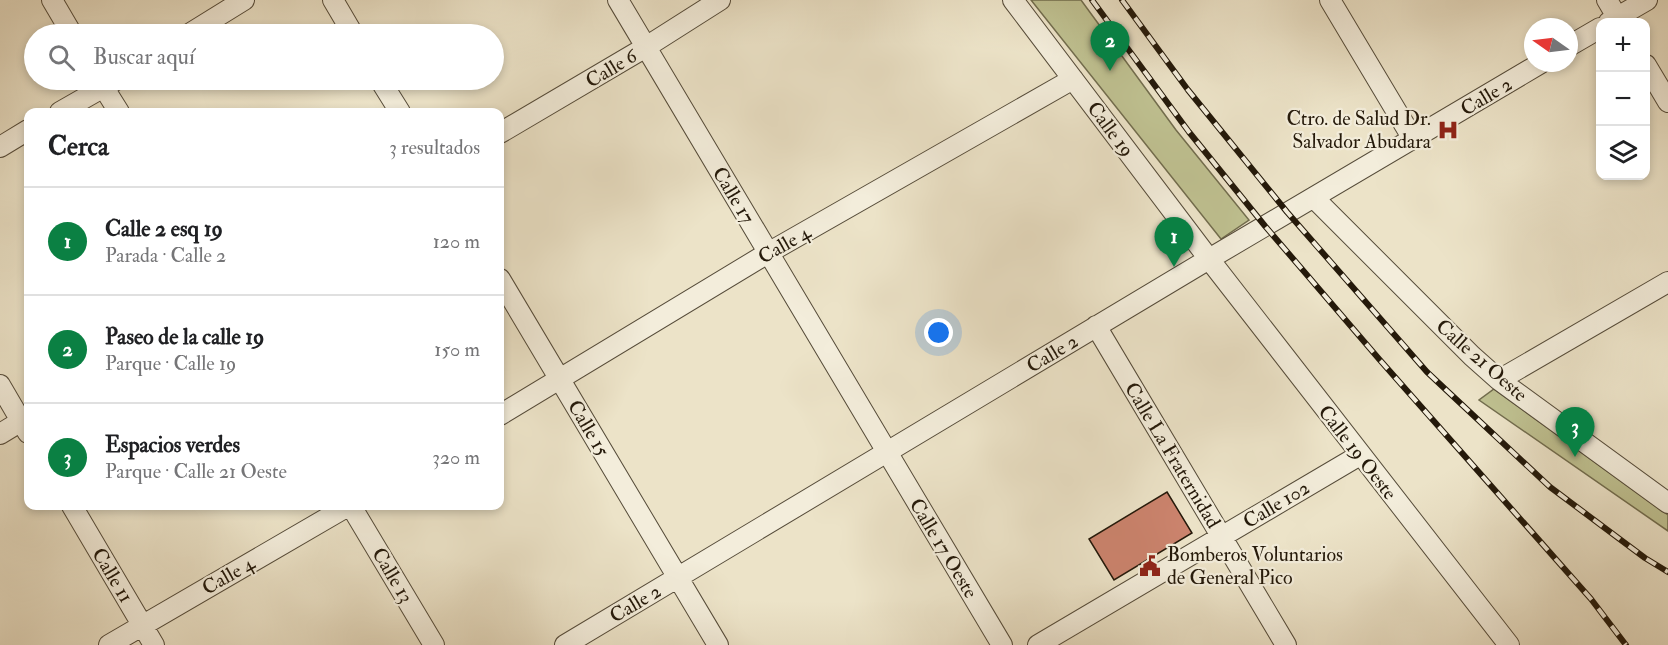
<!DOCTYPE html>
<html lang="es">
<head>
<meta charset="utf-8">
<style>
	:root { --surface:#fff; --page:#f6f6f6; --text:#202124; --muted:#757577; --line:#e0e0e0; --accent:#0b8043 }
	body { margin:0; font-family:"IM FELL Double Pica",serif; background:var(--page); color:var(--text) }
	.controls { position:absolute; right:18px; top:18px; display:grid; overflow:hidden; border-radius:12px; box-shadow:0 3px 9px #0003 }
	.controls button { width:54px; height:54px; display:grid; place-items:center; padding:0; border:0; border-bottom:2px solid var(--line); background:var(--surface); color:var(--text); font:30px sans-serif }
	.compass { position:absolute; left:1524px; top:18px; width:54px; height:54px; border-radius:50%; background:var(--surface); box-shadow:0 3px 9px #0003; rotate:284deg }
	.you { position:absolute; left:939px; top:333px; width:21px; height:21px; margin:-15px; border:4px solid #fff; border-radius:50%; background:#1a73e8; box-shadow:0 0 0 9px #1a73e833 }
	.badge { display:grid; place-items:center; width:39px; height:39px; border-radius:50%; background:var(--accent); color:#fff; font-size:20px; font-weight:700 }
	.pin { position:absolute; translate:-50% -50px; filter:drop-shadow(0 2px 3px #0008) }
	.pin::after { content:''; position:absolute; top:32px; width:21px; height:18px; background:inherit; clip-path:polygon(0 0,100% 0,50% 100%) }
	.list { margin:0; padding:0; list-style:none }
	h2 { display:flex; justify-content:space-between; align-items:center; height:78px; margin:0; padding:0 24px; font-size:26px }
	h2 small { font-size:20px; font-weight:400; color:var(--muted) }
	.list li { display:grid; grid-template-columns:39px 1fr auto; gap:18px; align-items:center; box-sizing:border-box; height:108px; padding:0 24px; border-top:2px solid var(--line) }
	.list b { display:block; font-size:22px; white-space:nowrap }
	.list p { margin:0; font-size:20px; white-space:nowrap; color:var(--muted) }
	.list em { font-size:20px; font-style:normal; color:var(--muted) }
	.icon { flex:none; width:33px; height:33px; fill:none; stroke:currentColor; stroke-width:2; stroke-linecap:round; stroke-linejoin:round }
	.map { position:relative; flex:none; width:1668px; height:645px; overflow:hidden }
	.search { position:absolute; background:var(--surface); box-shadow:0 3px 9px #0003; left:24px; top:24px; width:480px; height:66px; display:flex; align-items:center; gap:15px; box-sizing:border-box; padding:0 21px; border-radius:33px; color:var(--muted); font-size:22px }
	.panel { position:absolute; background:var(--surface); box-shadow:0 3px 9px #0003; left:24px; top:108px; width:480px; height:402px; border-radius:12px }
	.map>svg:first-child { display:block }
</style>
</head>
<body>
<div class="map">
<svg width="1668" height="645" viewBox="0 0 1668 645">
	<rect width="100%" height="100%" fill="#ece3c8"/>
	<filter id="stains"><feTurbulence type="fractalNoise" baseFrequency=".00333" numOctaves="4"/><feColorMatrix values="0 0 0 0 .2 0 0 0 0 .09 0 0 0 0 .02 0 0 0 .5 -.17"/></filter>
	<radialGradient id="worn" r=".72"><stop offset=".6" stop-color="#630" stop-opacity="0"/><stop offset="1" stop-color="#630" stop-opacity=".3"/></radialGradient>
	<path fill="#bfc191" stroke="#726d4e" stroke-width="1.5" d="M1031,0H1081L1176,130L1249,220L1221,239Z
		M1494,389L1668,515V531L1479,400Z"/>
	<path fill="#cb836d" stroke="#24190a" stroke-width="1.5" d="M1167,492L1192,533L1114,580L1089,539Z"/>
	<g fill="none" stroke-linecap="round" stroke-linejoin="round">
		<defs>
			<path id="minor" d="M52,0L72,34
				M333,0L353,34
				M618,0L1002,645
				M1013,0L1209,259L1509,645
				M1330,0L1413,139
				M1607,0L1620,22
				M1609,22L1647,0
				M189,34L244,0
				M1569,46L1600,28
				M1646,65L1668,102
				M99,80L119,112
				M380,80L400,112
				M60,112L116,80
				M500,133L646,47L720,0
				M0,147L28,130
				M1314,198L1472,356L1499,380L1668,503
				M500,279L718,645
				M1096,326L1286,645
				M1499,380L1668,282
				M0,385L28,433
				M500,415L768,253L1073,79
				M0,434L28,417
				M72,506L154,645
				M351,506L434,645
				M109,645L348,506
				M565,645L1209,259L1541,63
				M1038,645L1360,455"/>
		</defs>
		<use href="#minor" stroke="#564c3a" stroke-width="22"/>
		<use href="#minor" stroke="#f3eddb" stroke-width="20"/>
		<defs>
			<path id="rail" d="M1092,0L1189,132L1265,226L1379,359L1591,599L1626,645
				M1122,0L1188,90L1287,212L1427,372L1550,487L1645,558L1668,572"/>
		</defs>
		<use href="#rail" stroke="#24190a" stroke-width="6"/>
		<use href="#rail" stroke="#f3eddb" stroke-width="4" stroke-dasharray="11" stroke-linecap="butt"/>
	</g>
	<defs>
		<symbol id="hospital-bare" viewBox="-9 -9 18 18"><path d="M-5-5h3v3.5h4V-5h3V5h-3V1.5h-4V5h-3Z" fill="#8f2418" stroke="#f3eddb" stroke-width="2.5" paint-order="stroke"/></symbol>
		<symbol id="civic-bare" viewBox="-9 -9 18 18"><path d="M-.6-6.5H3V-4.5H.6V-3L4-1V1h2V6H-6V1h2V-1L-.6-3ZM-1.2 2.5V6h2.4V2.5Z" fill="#8f2418" stroke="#f3eddb" stroke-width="2.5" paint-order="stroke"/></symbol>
	</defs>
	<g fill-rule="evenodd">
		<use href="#hospital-bare" x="1433" y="115" width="30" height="30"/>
		<use href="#civic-bare" x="1135" y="551" width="30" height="30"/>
	</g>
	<g text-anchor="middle" stroke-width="4.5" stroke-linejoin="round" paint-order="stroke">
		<g font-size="20" fill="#24190a" stroke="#f3eddb">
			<text transform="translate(611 68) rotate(-31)" y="7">Calle 6</text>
			<text transform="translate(1486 96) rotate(-31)" y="7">Calle 2</text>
			<text transform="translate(1111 129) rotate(53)" y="7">Calle 19</text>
			<text transform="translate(734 195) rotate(59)" y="7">Calle 17</text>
			<text transform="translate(784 244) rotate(-30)" y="7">Calle 4</text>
			<text transform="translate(1052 353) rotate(-31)" y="7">Calle 2</text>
			<text transform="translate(1482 360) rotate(41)" y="7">Calle 21 Oeste</text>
			<text transform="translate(589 428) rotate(59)" y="7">Calle 15</text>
			<text transform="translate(1358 452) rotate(52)" y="7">Calle 19 Oeste</text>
			<text transform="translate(1173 455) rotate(59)" y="7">Calle La Fraternidad</text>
			<text transform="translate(1276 504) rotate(-31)" y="7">Calle 102</text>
			<text transform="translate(944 548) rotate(59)" y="7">Calle 17 Oeste</text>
			<text transform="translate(113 575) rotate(59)" y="7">Calle 11</text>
			<text transform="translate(228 575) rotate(-30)" y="7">Calle 4</text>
			<text transform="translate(393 575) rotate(59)" y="7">Calle 13</text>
			<text transform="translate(635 603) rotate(-31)" y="7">Calle 2</text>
		</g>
		<g font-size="20" fill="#24190a" stroke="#f3eddb" text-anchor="end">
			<text x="1431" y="125">Ctro. de Salud Dr.<tspan x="1431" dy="23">Salvador Abudara</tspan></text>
			<text x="1167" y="561" text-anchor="start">Bomberos Voluntarios<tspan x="1167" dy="23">de General Pico</tspan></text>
		</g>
	</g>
	<rect width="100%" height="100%" filter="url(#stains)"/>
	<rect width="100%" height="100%" fill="url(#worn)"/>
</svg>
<div class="controls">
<button>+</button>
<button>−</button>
<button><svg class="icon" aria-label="layers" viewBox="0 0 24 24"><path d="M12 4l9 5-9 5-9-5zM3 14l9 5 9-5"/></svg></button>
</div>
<svg class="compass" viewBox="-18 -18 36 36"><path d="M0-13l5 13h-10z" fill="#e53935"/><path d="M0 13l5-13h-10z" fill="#757577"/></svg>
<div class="you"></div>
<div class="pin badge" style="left:1174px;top:267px">1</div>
<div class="pin badge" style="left:1110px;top:71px">2</div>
<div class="pin badge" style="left:1575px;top:457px">3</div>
<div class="search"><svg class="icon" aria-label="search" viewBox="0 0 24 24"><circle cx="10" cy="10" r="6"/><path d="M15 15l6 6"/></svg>Buscar aquí</div>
<section class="panel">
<h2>Cerca<small>3 resultados</small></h2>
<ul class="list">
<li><span class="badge">1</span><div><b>Calle 2 esq 19</b><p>Parada · Calle 2</p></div><em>120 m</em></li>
<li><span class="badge">2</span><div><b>Paseo de la calle 19</b><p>Parque · Calle 19</p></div><em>150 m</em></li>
<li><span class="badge">3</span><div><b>Espacios verdes</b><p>Parque · Calle 21 Oeste</p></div><em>320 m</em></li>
</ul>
</section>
</div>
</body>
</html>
